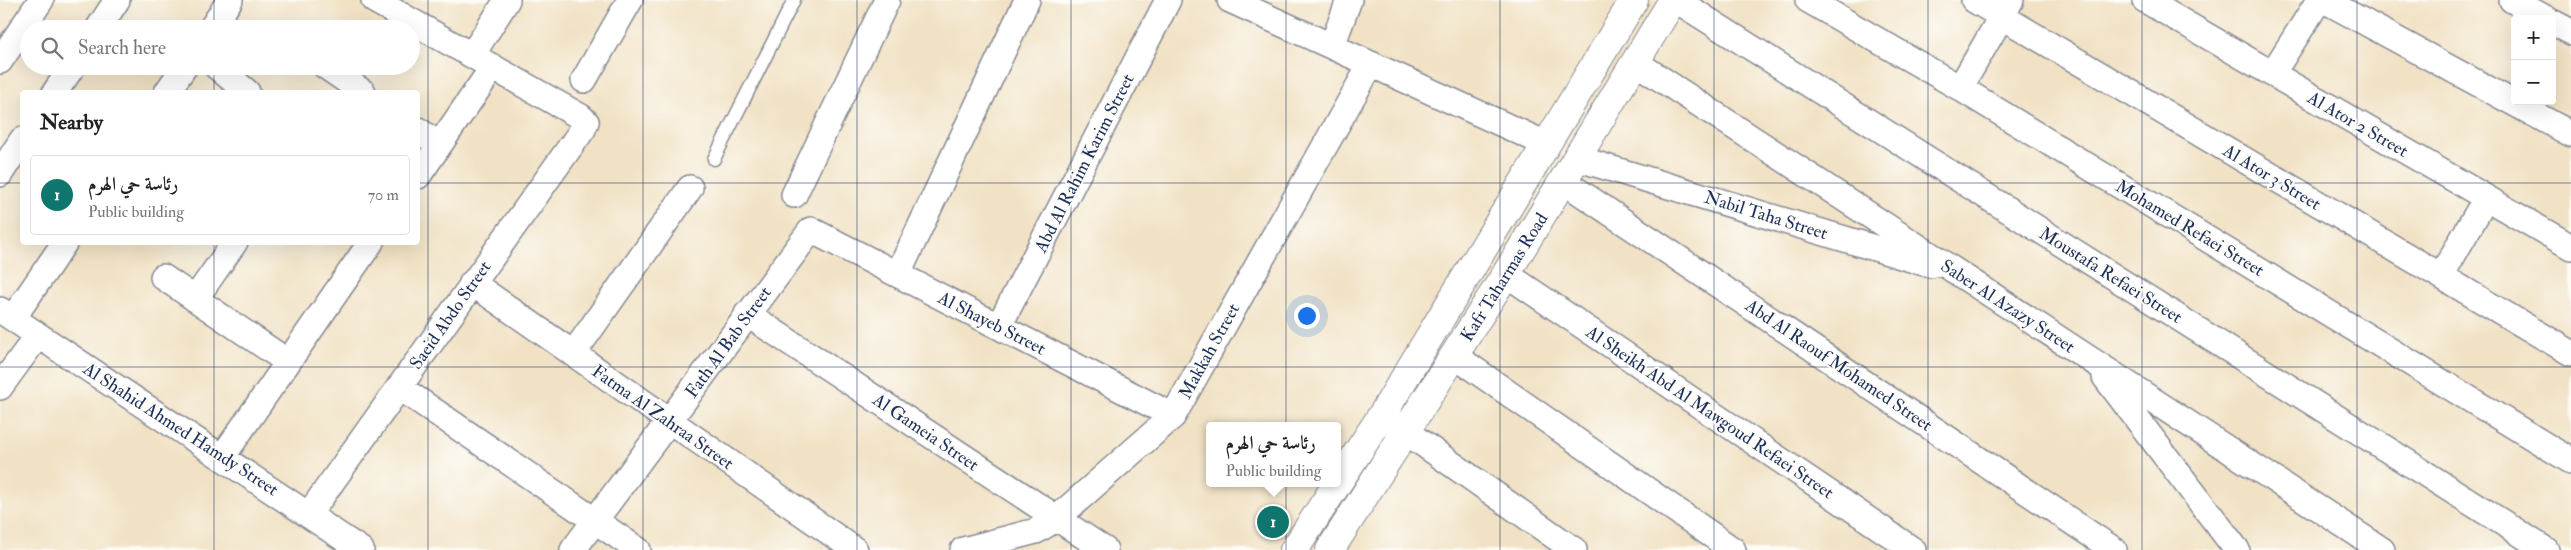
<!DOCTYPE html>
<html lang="en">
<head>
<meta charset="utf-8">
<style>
	:root { --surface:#fff; --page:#f2f2f2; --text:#222; --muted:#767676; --line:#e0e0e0; --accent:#0f766e }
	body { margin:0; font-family:"IM FELL Double Pica",Amiri,serif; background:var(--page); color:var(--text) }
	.controls { position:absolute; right:15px; top:15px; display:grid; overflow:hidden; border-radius:5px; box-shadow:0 5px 20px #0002 }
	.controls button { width:45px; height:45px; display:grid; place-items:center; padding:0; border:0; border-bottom:1px solid var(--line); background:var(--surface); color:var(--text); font:25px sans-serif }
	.you { position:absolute; left:1306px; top:315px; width:18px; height:18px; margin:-12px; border:4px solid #fff; border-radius:50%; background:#1a73e8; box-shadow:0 0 0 8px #1a73e833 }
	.badge { display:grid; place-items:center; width:32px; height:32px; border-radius:50%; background:var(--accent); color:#fff; font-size:16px; font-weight:700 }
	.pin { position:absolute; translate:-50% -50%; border:2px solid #fff; box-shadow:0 1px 5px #0006 }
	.popup { position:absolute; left:1206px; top:422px; width:135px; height:65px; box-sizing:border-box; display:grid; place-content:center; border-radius:5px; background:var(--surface); filter:drop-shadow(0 1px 4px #0005); font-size:16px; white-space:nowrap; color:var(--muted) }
	.popup b { font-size:19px; color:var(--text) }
	.popup::after { content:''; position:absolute; left:50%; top:100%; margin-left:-10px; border:10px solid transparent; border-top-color:var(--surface) }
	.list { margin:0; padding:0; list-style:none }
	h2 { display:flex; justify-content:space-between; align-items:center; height:65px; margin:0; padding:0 20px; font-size:21px }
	h2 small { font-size:16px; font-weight:400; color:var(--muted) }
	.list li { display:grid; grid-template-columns:32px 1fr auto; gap:15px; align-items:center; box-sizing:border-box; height:80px; margin:0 10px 10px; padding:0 10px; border:1px solid var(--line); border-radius:5px }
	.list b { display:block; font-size:19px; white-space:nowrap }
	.list p { margin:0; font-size:16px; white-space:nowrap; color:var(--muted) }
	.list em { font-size:16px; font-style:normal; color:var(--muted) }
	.icon { flex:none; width:28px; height:28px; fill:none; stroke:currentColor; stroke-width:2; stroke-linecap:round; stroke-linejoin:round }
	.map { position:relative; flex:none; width:2571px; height:550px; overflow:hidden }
	.search { position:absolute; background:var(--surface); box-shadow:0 5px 20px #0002; left:20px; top:20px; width:400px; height:55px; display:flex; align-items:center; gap:12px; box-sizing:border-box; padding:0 18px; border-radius:28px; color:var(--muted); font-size:19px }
	.panel { position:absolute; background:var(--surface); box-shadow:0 5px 20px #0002; left:20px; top:90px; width:400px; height:155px; border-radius:5px }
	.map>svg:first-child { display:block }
</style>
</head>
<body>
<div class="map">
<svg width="2571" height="550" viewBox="0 0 2571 550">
	<rect width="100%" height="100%" fill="#fdfcf7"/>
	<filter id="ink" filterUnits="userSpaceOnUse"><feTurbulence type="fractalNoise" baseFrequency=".02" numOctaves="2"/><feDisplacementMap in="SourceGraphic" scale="10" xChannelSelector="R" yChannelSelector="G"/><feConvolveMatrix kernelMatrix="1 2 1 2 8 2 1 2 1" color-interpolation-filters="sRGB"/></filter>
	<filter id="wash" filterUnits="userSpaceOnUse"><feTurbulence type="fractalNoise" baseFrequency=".0096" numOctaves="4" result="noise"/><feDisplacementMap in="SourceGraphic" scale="20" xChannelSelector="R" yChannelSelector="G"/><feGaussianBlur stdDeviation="1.12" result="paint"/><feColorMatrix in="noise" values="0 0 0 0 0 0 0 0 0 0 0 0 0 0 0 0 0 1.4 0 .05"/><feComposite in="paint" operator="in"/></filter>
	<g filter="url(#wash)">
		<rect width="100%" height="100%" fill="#f1e2c5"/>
	</g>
	<g filter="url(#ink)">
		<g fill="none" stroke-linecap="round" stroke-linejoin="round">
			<defs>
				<path id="service" d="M714,159L794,0"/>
				<path id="minor" d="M1230,0L1546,144
					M1676,0L2546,550
					M1808,0L1960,88L2571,461
					M1974,0L2571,353
					M2145,0L2571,247
					M2324,0L2571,134
					M2512,0L2547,19
					M2552,22L2571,32
					M98,29L117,0
					M211,29L230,0
					M1332,46L1349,0
					M472,55L507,0
					M0,61L41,0
					M1635,62L2382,550
					M216,66L247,92
					M325,66L363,92
					M2272,74L2319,0
					M584,80L630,0
					M1960,88L2011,0
					M55,92L73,66
					M167,92L185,66
					M418,130L439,145
					M1576,158L1931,265
					M0,174L22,140
					M418,176L493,67
					M1563,181L2114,550
					M794,195L887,0
					M898,274L1027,0
					M1506,274L1913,550
					M2441,276L2486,198
					M163,277L288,362
					M472,283L855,550
					M195,299L235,242
					M0,310L361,550
					M747,314L1105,550
					M13,318L65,242
					M999,326L1168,0
					M573,354L690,188
					M1455,356L1733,550
					M2105,377L2237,550
					M0,387L38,335
					M399,387L638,550
					M1382,415L1574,550
					M223,456L371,242
					M309,514L583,129L586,122L581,117L374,0
					M573,550L811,230L1173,416
					M963,550L1036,531L1056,519L1173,416L1371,64"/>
				<path id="tertiary" d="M1294,550L1382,415L1634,0
					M1330,550L1506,274L1673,0"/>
			</defs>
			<use href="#service" stroke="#868892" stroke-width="15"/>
			<use href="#minor" stroke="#868892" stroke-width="28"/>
			<use href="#tertiary" stroke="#868892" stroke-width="30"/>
			<use href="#service" stroke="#fff" stroke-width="12"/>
			<use href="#minor" stroke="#fff" stroke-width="25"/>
			<use href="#tertiary" stroke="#fff" stroke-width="28"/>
		</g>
	</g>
	<path fill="none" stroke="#1b2f5e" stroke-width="1" stroke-opacity="0.55" d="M214,0V29M428,0V550M643,0V550M857,0V550M1071,0V550M1286,0V550M1500,0V550M1714,0V550M1928,0V550M2142,0V550M2357,0V550M214,66V92M0,183H22M418,183H2571M214,242V550M0,367H2571"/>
	<g text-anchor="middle" stroke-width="4" stroke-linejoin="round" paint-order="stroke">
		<g font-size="18" fill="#1b2f5e" stroke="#fdfcf7">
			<text transform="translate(2358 124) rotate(30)" y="6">Al Ator 2 Street</text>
			<text transform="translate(1084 163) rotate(-63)" y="6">Abd Al Rahim Karim Street</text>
			<text transform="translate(2272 177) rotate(31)" y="6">Al Ator 3 Street</text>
			<text transform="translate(1766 215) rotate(17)" y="6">Nabil Taha Street</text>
			<text transform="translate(2190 228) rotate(31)" y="6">Mohamed Refaei Street</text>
			<text transform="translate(2111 275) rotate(32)" y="6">Moustafa Refaei Street</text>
			<text transform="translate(1504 277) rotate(-58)" y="6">Kafr Taharmas Road</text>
			<text transform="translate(2008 306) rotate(33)" y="6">Saber Al Azazy Street</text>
			<text transform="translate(450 315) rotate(-55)" y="6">Saeid Abdo Street</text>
			<text transform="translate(992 323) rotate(27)" y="6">Al Shayeb Street</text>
			<text transform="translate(728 342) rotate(-54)" y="6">Fath Al Bab Street</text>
			<text transform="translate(1209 351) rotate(-61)" y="6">Makkah Street</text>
			<text transform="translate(1839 365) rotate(34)" y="6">Abd Al Raouf Mohamed Street</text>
			<text transform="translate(1710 412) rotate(34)" y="6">Al Sheikh Abd Al Mawgoud Refaei Street</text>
			<text transform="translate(663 417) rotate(35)" y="6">Fatma Al Zahraa Street</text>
			<text transform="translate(181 429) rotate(33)" y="6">Al Shahid Ahmed Hamdy Street</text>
			<text transform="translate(926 432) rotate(34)" y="6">Al Gameia Street</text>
		</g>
	</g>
</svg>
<div class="controls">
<button>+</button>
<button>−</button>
</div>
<div class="you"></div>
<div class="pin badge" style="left:1273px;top:522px">1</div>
<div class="popup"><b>رئاسة حي الهرم</b>Public building</div>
<div class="search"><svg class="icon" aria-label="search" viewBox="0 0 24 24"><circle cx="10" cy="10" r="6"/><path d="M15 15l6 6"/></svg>Search here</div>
<section class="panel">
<h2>Nearby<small></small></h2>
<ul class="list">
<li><span class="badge">1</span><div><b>رئاسة حي الهرم</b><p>Public building</p></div><em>70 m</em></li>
</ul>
</section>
</div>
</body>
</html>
